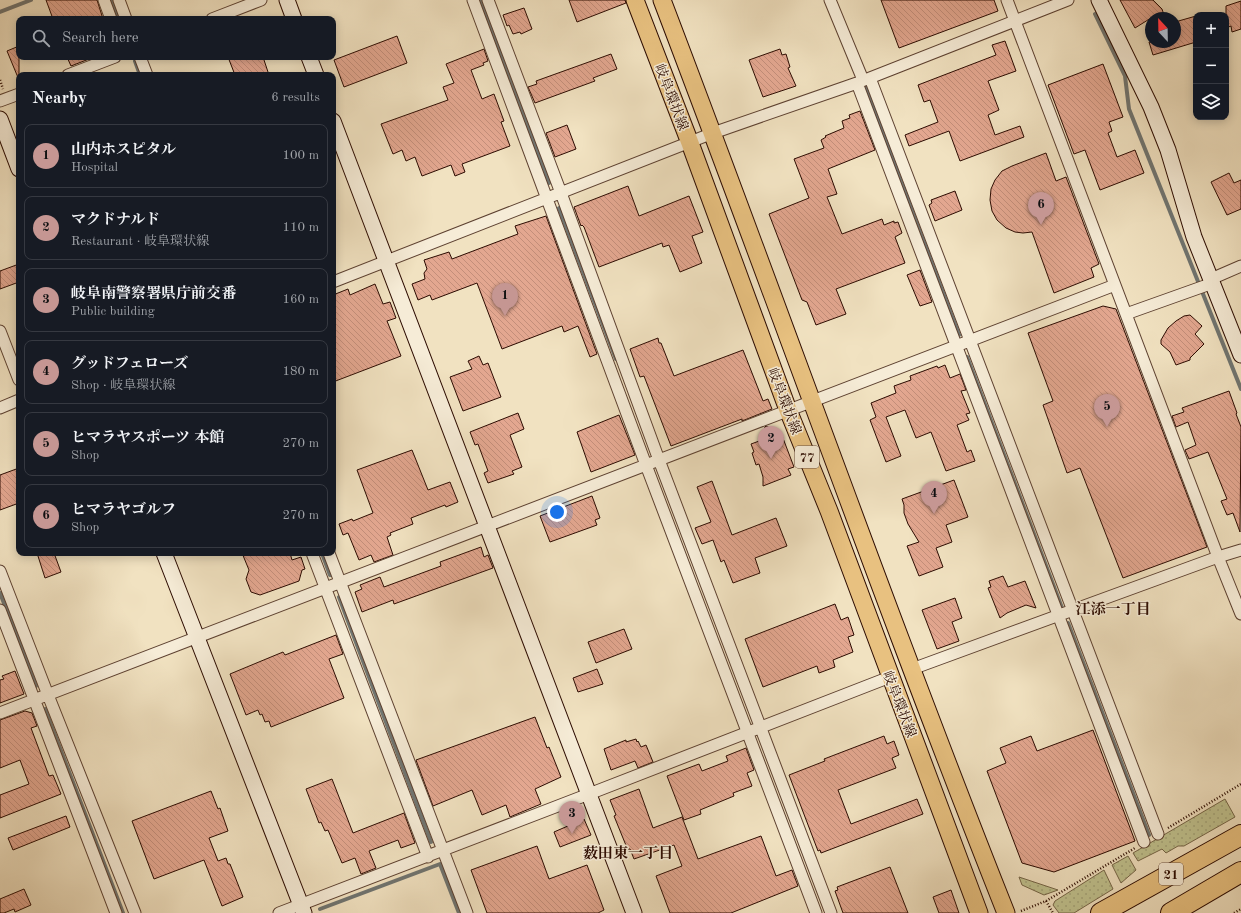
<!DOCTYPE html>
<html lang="en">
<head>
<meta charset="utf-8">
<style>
	:root { --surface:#171b24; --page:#242831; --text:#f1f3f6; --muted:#9ea1a6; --line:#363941; --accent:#c59692 }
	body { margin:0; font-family:"Old Standard TT","Noto Serif JP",serif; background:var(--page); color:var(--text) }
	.controls { position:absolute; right:12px; top:12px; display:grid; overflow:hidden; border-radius:8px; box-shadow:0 2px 10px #0003 }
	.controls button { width:36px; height:36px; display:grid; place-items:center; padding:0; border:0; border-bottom:1px solid var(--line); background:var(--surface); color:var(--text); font:20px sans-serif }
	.compass { position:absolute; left:1145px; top:12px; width:36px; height:36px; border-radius:50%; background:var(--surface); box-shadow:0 2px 10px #0003; rotate:338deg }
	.you { position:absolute; left:557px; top:512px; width:14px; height:14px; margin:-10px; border:3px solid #fff; border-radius:50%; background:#1a73e8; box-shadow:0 0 0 6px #1a73e833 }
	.badge { display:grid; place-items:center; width:26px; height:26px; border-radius:50%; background:var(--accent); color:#111; font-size:13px; font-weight:700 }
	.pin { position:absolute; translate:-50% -33px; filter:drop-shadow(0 1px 2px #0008) }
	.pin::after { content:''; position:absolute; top:21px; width:14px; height:12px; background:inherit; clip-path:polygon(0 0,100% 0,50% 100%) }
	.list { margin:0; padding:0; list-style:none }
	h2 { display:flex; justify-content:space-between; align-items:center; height:52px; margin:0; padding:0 16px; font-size:17px }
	h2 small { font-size:13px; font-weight:400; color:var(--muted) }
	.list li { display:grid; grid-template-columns:26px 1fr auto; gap:12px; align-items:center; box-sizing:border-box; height:64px; margin:0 8px 8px; padding:0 8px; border:1px solid var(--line); border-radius:8px }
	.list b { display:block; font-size:15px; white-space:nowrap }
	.list p { margin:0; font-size:13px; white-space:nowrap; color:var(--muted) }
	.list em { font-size:13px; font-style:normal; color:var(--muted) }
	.icon { flex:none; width:22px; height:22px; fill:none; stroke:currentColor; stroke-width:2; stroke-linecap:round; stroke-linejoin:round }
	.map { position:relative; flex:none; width:1241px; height:913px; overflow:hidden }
	.search { position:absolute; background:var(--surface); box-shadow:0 2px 10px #0003; left:16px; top:16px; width:320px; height:44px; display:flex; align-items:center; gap:10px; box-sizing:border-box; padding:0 14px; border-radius:8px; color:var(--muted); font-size:15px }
	.panel { position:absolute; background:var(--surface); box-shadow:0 2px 10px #0003; left:16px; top:72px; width:320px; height:484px; border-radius:8px }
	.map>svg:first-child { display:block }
</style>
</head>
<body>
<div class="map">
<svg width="1241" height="913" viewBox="0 0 1241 913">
	<defs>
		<pattern id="grass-dots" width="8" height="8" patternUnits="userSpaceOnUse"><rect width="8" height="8" fill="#c0c28f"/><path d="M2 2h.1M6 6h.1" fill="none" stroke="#a5a57a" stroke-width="1.8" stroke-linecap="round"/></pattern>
		<pattern id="building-back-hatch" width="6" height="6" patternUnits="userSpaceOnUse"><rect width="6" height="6" fill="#e3a790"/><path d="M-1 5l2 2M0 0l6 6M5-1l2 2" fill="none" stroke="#c38e7a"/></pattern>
	</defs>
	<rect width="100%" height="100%" fill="#f1e2c1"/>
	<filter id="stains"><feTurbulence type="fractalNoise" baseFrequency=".005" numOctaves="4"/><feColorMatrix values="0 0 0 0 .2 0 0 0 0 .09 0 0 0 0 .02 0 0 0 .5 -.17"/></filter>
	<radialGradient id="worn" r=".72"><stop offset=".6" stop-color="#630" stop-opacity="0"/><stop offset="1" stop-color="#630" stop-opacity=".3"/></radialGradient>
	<path fill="url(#grass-dots)" stroke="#766648" d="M1225,799L1235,817L1184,846H1178L1166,853L1162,849L1138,861L1133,853Z
		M1128,856L1136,870L1121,883L1112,865Z
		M1104,870L1113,889L1074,913H1059L1053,905L1055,901Z
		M1019,877L1058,890L1044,895L1022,885Z"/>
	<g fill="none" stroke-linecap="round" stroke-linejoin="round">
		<path stroke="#707571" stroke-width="4" d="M112,0L119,19
			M480,0L549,183
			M0,12L31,0
			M1095,14L1125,76L1129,109L1241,389
			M135,61L140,75
			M865,87L959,335
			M559,208L616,359
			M967,357L1062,608
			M322,553L330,575
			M0,593L36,686
			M339,597L431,842
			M1068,623L1149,835
			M45,709L123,913
			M320,909L440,864L459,913"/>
	</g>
	<path fill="url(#building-back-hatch)" stroke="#2c0b01" d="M46,0H97L103,19H53Z
		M569,0H625L626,3L577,22Z
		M881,0H994L998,11L899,48Z
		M1120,0H1153L1162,9L1165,18H1151L1135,28Z
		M1241,1V29L1232,32L1231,26L1226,28V6Z
		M524,8L532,29L521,34L520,32L513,34L509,25L507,26L503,15Z
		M1196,16V42L1153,55L1149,42H1175V22Z
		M397,36L407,63L344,87L334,60Z
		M1005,41L1016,71L988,81L999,110L988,115L995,135L1020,126L1024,137L960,161L949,131L909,146L905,135L938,122L930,100L924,102L918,85L996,55L992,45Z
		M19,46V80L7,51Z
		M484,49L488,61L483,63L484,65L471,70L482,99L494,94L504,121L501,122L510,146L462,164L465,172L455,176L451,165L422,176L415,157L406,161L402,150L393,154L381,124L448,100L443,87L454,83L446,64Z
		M780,49L782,55L786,54L790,67L788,68L796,86L763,97L749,60Z
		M611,54L617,69L593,78L595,81L535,103L528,87L537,84L536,81Z
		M67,57H88L89,59L71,66Z
		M228,57H263L269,75H235Z
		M1103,64L1123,117L1109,122L1112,131L1108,133L1117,157L1135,150L1144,173L1100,190L1085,150L1074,154L1048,85Z
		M860,111L875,150L828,169L837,194L827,197L842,234L882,219L884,225L894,221V223L898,222L902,233L895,237L905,263L836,289L846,314L816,325L807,302L802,300L769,214L809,198L794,159L824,148L821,140L826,137L825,136L844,128L842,121L850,118L849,115Z
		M567,125L576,149L555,157L546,133Z
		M1046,153L1056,181L1066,177L1099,264L1091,268L1094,277L1054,293L1032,232L1023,233L1015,232L1006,228L997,220L992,211L990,200L991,189L995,180L1002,171L1012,166Z
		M1229,173L1234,183L1241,180V209L1227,215L1211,182Z
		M628,186L639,216L689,196L703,232L692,236L702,263L680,272L669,245L663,247L662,243L599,267L584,227L582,225L581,226L574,207Z
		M955,191L962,210L935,221L929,205L932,203L931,200Z
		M546,216L597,354L590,357L578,326L564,332L562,326L502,349L477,283L432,300L430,295L418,300L412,284L425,279L424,273L427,269L424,260L449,252L452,259L518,234L515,226Z
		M19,264V282L0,289V271Z
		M920,270L932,302L920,306L907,275Z
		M375,284L383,304L390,302L396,318L387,321L401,356L333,382V295L348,289L350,295Z
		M1103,306L1116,309L1207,547L1123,578L1080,468L1067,473L1043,405L1053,401L1028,333Z
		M1190,315L1202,326L1195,334L1204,344L1190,358V360L1176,365L1170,352L1161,344V340L1168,328L1176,321L1184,316Z
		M658,338L659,343H661L674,376L743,350L763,401L768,399L772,409L742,421V419L671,446L644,376L640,377L630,349Z
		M479,356L483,365L488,363L501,397L463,411L450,377L472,369L468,361Z
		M945,365L950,378L960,374L966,390L961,391L970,413L966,414L969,420L957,425L967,452L971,450L975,461L946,471L931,432L916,438L905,410L886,417L901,456L886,462L870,420L876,417L871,403L896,393L894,386L911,380L910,376L937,366L938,368Z
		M1229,391L1237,413L1236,414L1241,427L1240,532L1233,513L1227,515L1221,501L1227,499L1208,452L1189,459L1185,450L1196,445L1188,422L1176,427L1172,416L1184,412L1182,408Z
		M518,413L524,429L510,435L522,467L512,471L514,474L488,483L484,473L488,471L478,444L475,445L470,432Z
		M619,415L635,455L591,472L577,432Z
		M766,426L781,433L794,467L788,469L791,475L763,486V477L759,464L756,465L752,453L754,452L751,444L762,440L765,427Z
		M412,450L428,490L450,482L458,502L446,507L445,505L411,518L413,524L390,533L391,535L387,537L393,555L374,562L371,555L359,560L348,533L343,535L339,524L352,519L353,521L373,513L357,470Z
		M19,468V503L0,510V475Z
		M954,480L968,517L946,525L952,542L936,548L943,567L919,576L907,546L919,542L908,524L904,513V505L902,499Z
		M712,481L732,535L776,518L787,546L755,558L760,573L733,583L724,560L721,562L713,540L702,544L695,528L711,522L697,487Z
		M592,496L600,518L595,520L597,525L550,542L540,516Z
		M481,547L484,557L488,555L493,568L394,604L393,600L362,612L355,592L362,589L360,585L380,577L384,587L441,566L440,562Z
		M37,553H54L61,572L45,578Z
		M242,553H290L292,560L301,557L305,569L302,570L299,581L260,595L251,592L246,579L249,570Z
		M1003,576L1008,587L1025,581L1036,608L1026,605L1007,613L1000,618L988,588L991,587L989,581Z
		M955,598L962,618L952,622L959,641L937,649L922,610Z
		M835,604L841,620L848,617L854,635L848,637L853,652L833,660L835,667L819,673L817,666L763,687L745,639Z
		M624,629L632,649L596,663L588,642Z
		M336,635L343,654L329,659L344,698L271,727L269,721L265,722L262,714L260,715L258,710L246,715L230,674L283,652L285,655Z
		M597,669L603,684L578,692L573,678Z
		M15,671L24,694L0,703V680L4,679L2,676Z
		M25,711L32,713L37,726L31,728L49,776L53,775L61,794L0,818V795L29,784L20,760L0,768V720Z
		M535,717L547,748L549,747L561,777L535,789L541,804L510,817L506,805L482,815L472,790L433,806L416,760Z
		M1093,730L1135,841L1054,872L1022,863L987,771L1006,763L1000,748L1031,736L1037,751Z
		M884,736L887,744L894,741L899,755L892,758L896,768L838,790L851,824L917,799L923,814L821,853L820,850L818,851L789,775L825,761L824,759Z
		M636,739L637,742L638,741L641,747L646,745L653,762L638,768L635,761L611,770L604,749L626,740V742Z
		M746,748L754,770L747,773L752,786L733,793L734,796L700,810L701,814L684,820L667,776L699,764L702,771L728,761L726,756Z
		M332,779L353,833L404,813L415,843L401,848L398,840L369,851L376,868L361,874L355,858L342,863L328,830L325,831L321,822L319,823L306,789Z
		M639,789L653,828L682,817L698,859L761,836L776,876L792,870L798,886L731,913H670L656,876L682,866L674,845L634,859L630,849H628L625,843L614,816L616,815L610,800Z
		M211,791L218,809L220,808L228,831L209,838L218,861L226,858L228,864H230L243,897L222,906L204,860L154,879L132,821Z
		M66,816L70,827L13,850L8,838Z
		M584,819L591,835L560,847L554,832Z
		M537,846L549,879L587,865L604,910L598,913H487L471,870Z
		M890,867L908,913H843L835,891L838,890L837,887Z
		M24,889L31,905L15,912L14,909L4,913H0V899Z
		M951,890L959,913H939L933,897Z"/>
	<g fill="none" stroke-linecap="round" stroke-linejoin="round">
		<defs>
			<path id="street" d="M104,0L111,19
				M119,0L126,19
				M473,0L646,465L816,913
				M488,0L561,193L659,460L831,913
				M830,0L863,80
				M1007,0L1218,557L1241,614
				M212,19L261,0
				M140,57L147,75
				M68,75L115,57
				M870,78L1158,834
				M857,83L1144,842
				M0,101L19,94
				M1211,279L1241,266
				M333,282L713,133L857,83L1068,0
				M1126,314L1213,283
				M0,331L19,380
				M0,408L19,400
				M312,553L428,857
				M329,553L467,913
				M0,571L48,695L135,913
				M0,610L116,913
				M912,669L1218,557L1241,550
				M0,713L1115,285
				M279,913L589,794L890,677"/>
			<path id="secondary" d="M287,0L294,19
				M1099,0L1151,107L1168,150L1194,237L1241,355
				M309,57L316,75
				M0,119L19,169
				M333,121L634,913
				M164,553L304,913"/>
			<path id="primary" d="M635,0L690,143L788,410L829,511L979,913
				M662,0C778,304 886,611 1006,913"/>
			<path id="highway" d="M1101,913L1241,835
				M1171,913L1241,872"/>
		</defs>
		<use href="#street" stroke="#5d4131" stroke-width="13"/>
		<use href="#secondary" stroke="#2c0b01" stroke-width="17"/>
		<use href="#primary" stroke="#2c0b01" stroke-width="19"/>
		<use href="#highway" stroke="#2c0b01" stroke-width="22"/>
		<path stroke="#2c0b01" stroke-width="2.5" stroke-dasharray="1 2" stroke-linecap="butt" d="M0,80L3,89
			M1168,828L1241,784
			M1046,901L1053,913
			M1021,911L1046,901L1135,848
			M1234,913L1241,909"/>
		<use href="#street" stroke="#f6ecd7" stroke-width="11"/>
		<use href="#secondary" stroke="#f6ecd7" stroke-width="15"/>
		<use href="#primary" stroke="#e8c180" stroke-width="17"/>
		<use href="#highway" stroke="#e8c180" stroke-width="20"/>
	</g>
	<g text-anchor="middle" stroke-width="3" stroke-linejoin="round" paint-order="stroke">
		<g fill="#f6ecd7" stroke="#694e41" stroke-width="1">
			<rect x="795" y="446" width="24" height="22" rx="3"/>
			<rect x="1159" y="863" width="24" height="22" rx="3"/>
		</g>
		<g font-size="13" font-weight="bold" fill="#2c0b01">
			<text x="807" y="462">77</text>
			<text x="1171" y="879">21</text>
		</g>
		<g font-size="14" fill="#2c0b01" stroke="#f6ecd7">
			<text transform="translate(672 97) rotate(69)" y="5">岐阜環状線</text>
			<text transform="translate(785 401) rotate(69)" y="5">岐阜環状線</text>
			<text transform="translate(900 704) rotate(69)" y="5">岐阜環状線</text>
		</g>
		<g font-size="15" font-weight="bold" fill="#2c0b01" stroke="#f6ecd7">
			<text x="1113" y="614">江添一丁目</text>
			<text x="628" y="858">薮田東一丁目</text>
		</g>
	</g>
	<rect width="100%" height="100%" filter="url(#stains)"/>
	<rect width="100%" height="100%" fill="url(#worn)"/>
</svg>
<div class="controls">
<button>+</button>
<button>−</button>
<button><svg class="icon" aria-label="layers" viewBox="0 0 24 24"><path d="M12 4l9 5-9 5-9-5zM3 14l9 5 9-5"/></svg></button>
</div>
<svg class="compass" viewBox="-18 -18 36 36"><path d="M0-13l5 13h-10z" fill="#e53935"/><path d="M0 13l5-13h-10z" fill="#9ea1a6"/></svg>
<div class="you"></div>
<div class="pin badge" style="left:505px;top:316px">1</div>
<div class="pin badge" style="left:771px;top:459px">2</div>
<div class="pin badge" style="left:572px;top:834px">3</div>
<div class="pin badge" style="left:934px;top:514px">4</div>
<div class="pin badge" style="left:1107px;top:427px">5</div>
<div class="pin badge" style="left:1041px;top:225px">6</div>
<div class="search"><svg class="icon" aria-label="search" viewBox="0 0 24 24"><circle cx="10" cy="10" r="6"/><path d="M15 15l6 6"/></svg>Search here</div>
<section class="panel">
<h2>Nearby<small>6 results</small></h2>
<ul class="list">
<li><span class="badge">1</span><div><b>山内ホスピタル</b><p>Hospital</p></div><em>100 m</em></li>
<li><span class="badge">2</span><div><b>マクドナルド</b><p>Restaurant · 岐阜環状線</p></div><em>110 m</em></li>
<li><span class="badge">3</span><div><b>岐阜南警察署県庁前交番</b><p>Public building</p></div><em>160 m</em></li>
<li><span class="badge">4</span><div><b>グッドフェローズ</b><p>Shop · 岐阜環状線</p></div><em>180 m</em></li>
<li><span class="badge">5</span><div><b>ヒマラヤスポーツ 本館</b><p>Shop</p></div><em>270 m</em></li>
<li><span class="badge">6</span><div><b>ヒマラヤゴルフ</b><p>Shop</p></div><em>270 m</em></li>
</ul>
</section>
</div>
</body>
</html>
